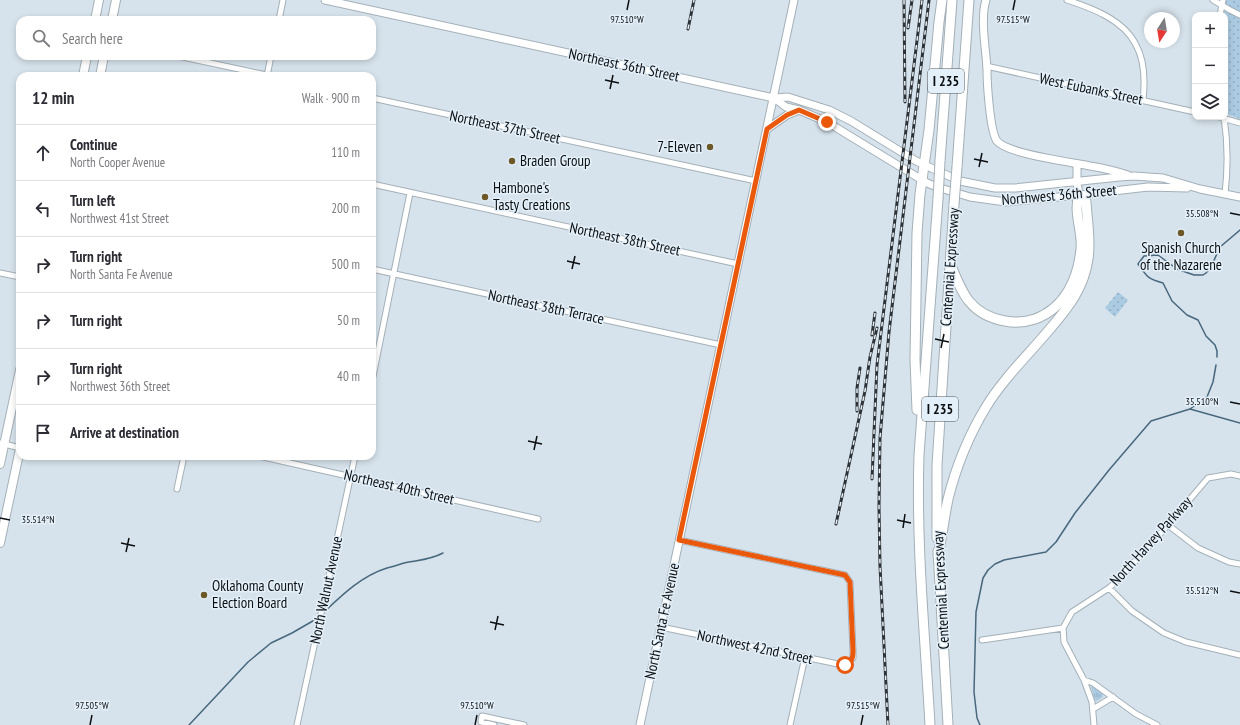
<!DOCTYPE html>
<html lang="en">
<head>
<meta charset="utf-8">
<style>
	:root { --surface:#fff; --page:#f2f2f3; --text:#2b2b33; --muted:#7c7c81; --line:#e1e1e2 }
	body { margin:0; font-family:"PT Sans Narrow",sans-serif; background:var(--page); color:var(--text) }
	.controls { position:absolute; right:12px; top:12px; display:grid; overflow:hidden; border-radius:8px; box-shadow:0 2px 6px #0003 }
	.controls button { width:36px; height:36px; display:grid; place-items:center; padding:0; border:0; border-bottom:1px solid var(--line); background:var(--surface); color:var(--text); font:20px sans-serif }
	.compass { position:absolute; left:1144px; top:12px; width:36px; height:36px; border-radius:50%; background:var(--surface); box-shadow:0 2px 6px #0003; rotate:192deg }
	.stop { position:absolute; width:12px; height:12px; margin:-9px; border:3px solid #ea580c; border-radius:50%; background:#fff }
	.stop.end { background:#ea580c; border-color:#fff; box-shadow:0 1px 4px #0008 }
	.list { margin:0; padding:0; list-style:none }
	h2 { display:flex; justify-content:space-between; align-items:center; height:52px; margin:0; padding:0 16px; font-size:17px }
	h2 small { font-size:13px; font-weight:400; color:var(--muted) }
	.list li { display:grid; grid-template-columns:26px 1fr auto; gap:12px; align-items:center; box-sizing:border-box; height:56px; padding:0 16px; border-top:1px solid var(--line) }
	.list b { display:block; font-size:15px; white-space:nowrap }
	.list p { margin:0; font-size:13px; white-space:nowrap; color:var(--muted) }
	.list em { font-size:13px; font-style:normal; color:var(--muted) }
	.icon { flex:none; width:22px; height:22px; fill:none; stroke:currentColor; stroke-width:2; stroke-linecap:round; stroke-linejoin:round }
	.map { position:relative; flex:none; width:1240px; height:725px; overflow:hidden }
	.search { position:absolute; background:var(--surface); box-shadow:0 2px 6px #0003; left:16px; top:16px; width:360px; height:44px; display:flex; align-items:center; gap:10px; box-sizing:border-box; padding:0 14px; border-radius:12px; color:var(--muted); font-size:15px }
	.panel { position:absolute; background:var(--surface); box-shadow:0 2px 6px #0003; left:16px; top:72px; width:360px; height:388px; border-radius:12px }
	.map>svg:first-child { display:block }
</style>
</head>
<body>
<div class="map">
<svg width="1240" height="725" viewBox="0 0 1240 725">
	<defs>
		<pattern id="grass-tufts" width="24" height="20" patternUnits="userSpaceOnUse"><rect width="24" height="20" fill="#abcbe2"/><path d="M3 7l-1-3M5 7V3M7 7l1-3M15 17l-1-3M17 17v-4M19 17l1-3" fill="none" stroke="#92adc1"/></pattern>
		<pattern id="park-dots" width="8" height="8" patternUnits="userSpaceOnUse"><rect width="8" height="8" fill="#abcbe2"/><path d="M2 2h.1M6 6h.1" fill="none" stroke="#92adc1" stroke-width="1.8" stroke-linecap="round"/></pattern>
	</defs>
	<rect width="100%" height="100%" fill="#d7e3ec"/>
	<path fill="url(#grass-tufts)" d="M1093,686L1103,694V697L1097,701L1095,700L1091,687Z"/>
	<path fill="url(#park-dots)" d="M1225,0H1240V119L1229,115L1227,113L1225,97V15H1224Z
		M1118,292L1128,300L1115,317L1105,308Z"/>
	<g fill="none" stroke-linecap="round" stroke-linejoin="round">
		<path stroke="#47677d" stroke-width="1.5" d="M1217,357V351L1215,345L1206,336L1198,320L1187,315L1172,301L1163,283C1148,279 1147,277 1138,264L1144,256L1158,255L1177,269L1194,275H1203L1206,273L1211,267L1220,247L1240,230
			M1190,409L1240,423
			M322,614C341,596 361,576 387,568C392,567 398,565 404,563C418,560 430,560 443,553
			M189,725L248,662L271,643L292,633L318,618
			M980,725L977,718L974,692L976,612L983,578L988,570L995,564L1004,560L1046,552L1056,542L1075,513L1109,470L1151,421L1190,409L1207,397L1213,382L1216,365"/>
		<defs>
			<path id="street" d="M1067,0C1092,8 1124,20 1136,45C1145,61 1145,82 1143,100
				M1213,0L1230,10L1240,15
				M1220,15L1223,0
				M279,20L283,0
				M178,56L271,76
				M986,66L1195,112
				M267,76L271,56
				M372,98L756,181
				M1219,117L1240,123
				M1224,117C1228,143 1228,168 1225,194
				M372,184L738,264
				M372,269L721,345
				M0,273L20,277
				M372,350L378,351
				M372,381L410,193
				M0,443L20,448
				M259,456L538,519
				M177,489L184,456
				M1168,525L1198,548L1229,562L1240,564
				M1109,588L1132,611L1164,633L1186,642L1240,655
				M661,627L838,664H847L853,658V651L850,582L845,575L679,540
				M982,640L1063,628
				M1084,680L1093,683L1136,714L1157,725
				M1093,709L1113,697
				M297,725L355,456
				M494,725L481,722L482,716L524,725
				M790,725L805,657
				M1094,725L1092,702L1084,680L1064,642L1063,628L1072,612L1109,588L1121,577L1168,525L1208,478L1231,474L1240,476"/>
			<path id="secondary" d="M325,0L774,98L788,97L829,110L851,121L916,161L960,181L995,188H1015L1119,177L1134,176L1163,178L1200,189L1240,197
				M986,0C980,19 986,49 987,69C987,83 990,132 997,141C1007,154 1071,162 1090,166C1103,168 1115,171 1128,175
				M774,98L786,107L799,110L827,122L927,183L937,187L970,197L1006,202L1079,195L1148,187L1187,188
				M767,129L787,115L799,110
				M1077,164V182L1079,195
				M640,725L794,0"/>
			<path id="primary" d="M95,20L99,0
				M112,20L116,0
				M83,76L87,56
				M100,76L104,56
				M0,464L20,370
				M0,543L20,449"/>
			<path id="highway" d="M940,161L952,0
				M957,167L969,0
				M917,410L915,360L917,233L920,194L929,130L939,22L942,0
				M937,538V465L954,204
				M938,551L948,725
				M938,556C942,537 944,518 948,499C956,467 969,435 986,407C1003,379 1028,355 1049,330C1068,308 1084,288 1088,259C1091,240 1087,220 1086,202L1079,195C1073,212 1083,232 1081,249C1078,279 1065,308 1035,319C1026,322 1015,323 1005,321C970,315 962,293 950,263
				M930,725C925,635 916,545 919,455L938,199"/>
		</defs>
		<use href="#street" stroke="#a4b0b8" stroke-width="7"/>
		<use href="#secondary" stroke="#a4b0b8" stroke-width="9"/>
		<use href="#primary" stroke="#a4b0b8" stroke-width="10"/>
		<use href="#highway" stroke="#a4b0b8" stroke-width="11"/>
		<use href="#street" stroke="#fff" stroke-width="5"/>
		<use href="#secondary" stroke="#fff" stroke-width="7"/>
		<use href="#primary" stroke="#fff" stroke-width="8"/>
		<use href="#highway" stroke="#fff" stroke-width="9"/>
		<defs>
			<path id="rail" d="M904,0L905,102
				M908,28L912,0
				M688,29L694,0
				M872,335L875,313
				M857,411V388L860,368
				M872,479L877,365L922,0
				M836,524L865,391L870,357L877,328
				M888,725L880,566L879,506L880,438L889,332L929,0"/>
		</defs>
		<use href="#rail" stroke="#2d3236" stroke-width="3"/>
		<use href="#rail" stroke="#e4f0f9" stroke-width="1.5" stroke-dasharray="4.5" stroke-linecap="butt"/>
		<defs>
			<path id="highway-bridge" d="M938,199L940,161
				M954,204L957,167"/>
		</defs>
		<use href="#highway-bridge" stroke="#a4b0b8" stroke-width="11" stroke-linecap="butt"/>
		<use href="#highway-bridge" stroke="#fff" stroke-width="9"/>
	</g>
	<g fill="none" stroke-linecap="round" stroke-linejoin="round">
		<path stroke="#ea580c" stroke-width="5" d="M827,122L799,110L787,115L767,129L679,540L845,575L850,582L853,651C853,658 852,662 845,665"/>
	</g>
	<path fill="none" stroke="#0b0f12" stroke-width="1.5" d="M627,10L629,0M1013,10L1015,0M605,80L619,83M610,89L613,75M974,159L988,162M979,167L982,153M1230,213L1240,215M567,261L580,264M572,269L575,256M935,339L949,342M941,348L944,334M1230,402L1240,404M528,441L542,444M534,450L537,436M0,518L10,520M897,520L911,523M903,528L905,514M121,543L135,546M126,552L129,538M1230,591L1240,593M490,622L504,625M495,630L498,616M90,725L92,715M475,725L477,715M861,725L863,715"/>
	<g fill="#6d5827" stroke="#e4f0f9" stroke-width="1.5">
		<circle cx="710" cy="147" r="4"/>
		<circle cx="512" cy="161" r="4"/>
		<circle cx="485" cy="197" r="4"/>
		<circle cx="1181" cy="233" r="4"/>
		<circle cx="204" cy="595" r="4"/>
	</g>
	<g text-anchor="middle" stroke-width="3" stroke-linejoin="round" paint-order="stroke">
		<g fill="#e4f0f9" stroke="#4c5257" stroke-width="1">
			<rect x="928" y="69" width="36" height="24" rx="3"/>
			<rect x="922" y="397" width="36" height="24" rx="3"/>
		</g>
		<g font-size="14" font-weight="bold" fill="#0b0f12">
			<text x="946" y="86">I 235</text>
			<text x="940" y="414">I 235</text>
		</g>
		<g font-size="15" fill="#0b0f12" stroke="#e4f0f9">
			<text transform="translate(624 65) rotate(12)" y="5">Northeast 36th Street</text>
			<text transform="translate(1091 89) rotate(12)" y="5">West Eubanks Street</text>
			<text transform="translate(505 127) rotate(12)" y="5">Northeast 37th Street</text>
			<text transform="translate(1059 195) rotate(-5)" y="5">Northwest 36th Street</text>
			<text transform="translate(625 239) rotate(12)" y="5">Northeast 38th Street</text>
			<text transform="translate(950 267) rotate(-86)" y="5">Centennial Expressway</text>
			<text transform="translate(546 307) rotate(12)" y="5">Northeast 38th Terrace</text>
			<text transform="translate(399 487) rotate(13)" y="5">Northeast 40th Street</text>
			<text transform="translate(1151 541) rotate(-48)" y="5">North Harvey Parkway</text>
			<text transform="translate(326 590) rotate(-78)" y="5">North Walnut Avenue</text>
			<text transform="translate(941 590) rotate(-93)" y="5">Centennial Expressway</text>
			<text transform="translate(662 621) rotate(-78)" y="5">North Santa Fe Avenue</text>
			<text transform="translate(755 647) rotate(12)" y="5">Northwest 42nd Street</text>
		</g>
		<g font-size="15" fill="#0b0f12" stroke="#e4f0f9" text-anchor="start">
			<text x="702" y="152" text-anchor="end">7-Eleven</text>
			<text x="520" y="166">Braden Group</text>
			<text x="493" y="193">Hambone's<tspan x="493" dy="17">Tasty Creations</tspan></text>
			<text x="1181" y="253" text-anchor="middle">Spanish Church<tspan x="1181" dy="17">of the Nazarene</tspan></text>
			<text x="212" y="591">Oklahoma County<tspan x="212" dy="17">Election Board</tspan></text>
		</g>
	</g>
	<g font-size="10" text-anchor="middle" fill="#0b0f12" stroke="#e4f0f9" stroke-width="3" stroke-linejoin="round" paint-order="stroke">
		<text x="627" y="23">97.510°W</text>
		<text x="1013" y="23">97.515°W</text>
		<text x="1202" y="217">35.508°N</text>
		<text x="1202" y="405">35.510°N</text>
		<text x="38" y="523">35.514°N</text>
		<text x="1202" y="594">35.512°N</text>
		<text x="92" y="709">97.505°W</text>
		<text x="477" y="709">97.510°W</text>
		<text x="863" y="709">97.515°W</text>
	</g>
</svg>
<div class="controls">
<button>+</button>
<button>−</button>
<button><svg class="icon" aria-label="layers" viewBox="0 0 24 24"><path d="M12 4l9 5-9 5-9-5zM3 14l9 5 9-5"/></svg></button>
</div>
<svg class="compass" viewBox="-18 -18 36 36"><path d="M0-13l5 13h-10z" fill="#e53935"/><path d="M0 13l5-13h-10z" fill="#7c7c81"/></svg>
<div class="stop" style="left:845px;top:665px"></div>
<div class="stop end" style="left:827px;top:122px"></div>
<div class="search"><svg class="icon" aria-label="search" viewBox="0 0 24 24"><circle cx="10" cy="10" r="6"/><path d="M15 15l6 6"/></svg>Search here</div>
<section class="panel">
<h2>12 min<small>Walk · 900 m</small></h2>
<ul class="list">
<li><svg class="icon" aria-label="ahead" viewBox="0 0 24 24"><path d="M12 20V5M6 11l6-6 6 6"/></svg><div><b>Continue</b><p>North Cooper Avenue</p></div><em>110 m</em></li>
<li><svg class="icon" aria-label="left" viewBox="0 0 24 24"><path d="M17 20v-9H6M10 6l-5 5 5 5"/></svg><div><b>Turn left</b><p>Northwest 41st Street</p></div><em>200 m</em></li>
<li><svg class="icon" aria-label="right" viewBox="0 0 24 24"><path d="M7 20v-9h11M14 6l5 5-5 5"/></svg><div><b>Turn right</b><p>North Santa Fe Avenue</p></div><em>500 m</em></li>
<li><svg class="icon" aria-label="right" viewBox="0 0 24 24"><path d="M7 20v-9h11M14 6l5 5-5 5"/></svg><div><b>Turn right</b></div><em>50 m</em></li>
<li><svg class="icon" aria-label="right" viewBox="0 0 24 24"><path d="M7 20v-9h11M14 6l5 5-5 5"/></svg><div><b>Turn right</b><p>Northwest 36th Street</p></div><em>40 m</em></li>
<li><svg class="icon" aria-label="arrive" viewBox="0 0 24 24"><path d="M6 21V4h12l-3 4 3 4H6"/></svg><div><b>Arrive at destination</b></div></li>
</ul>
</section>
</div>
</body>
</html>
